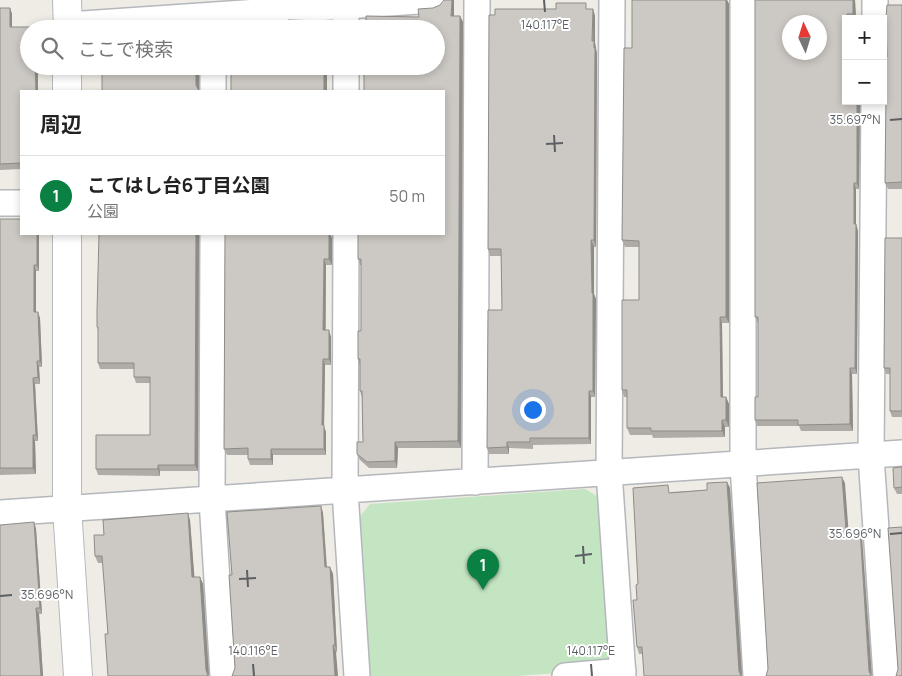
<!DOCTYPE html>
<html lang="ja">
<head>
<meta charset="utf-8">
<style>
	:root { --surface:#fff; --page:#f6f6f6; --text:#222; --muted:#767676; --line:#e0e0e0; --accent:#0b8043 }
	body { margin:0; font-family:Manrope,"Noto Sans JP",sans-serif; background:var(--page); color:var(--text) }
	.controls { position:absolute; right:15px; top:15px; display:grid; overflow:hidden; border-radius:0px; box-shadow:0 2px 8px #0003 }
	.controls button { width:45px; height:45px; display:grid; place-items:center; padding:0; border:0; border-bottom:1px solid var(--line); background:var(--surface); color:var(--text); font:25px sans-serif }
	.compass { position:absolute; left:782px; top:15px; width:45px; height:45px; border-radius:50%; background:var(--surface); box-shadow:0 2px 8px #0003; rotate:356deg }
	.you { position:absolute; left:532px; top:409px; width:18px; height:18px; margin:-12px; border:4px solid #fff; border-radius:50%; background:#1a73e8; box-shadow:0 0 0 8px #1a73e833 }
	.badge { display:grid; place-items:center; width:32px; height:32px; border-radius:50%; background:var(--accent); color:#fff; font-size:16px; font-weight:700 }
	.pin { position:absolute; translate:-50% -41px; filter:drop-shadow(0 1px 2px #0008) }
	.pin::after { content:''; position:absolute; top:26px; width:18px; height:15px; background:inherit; clip-path:polygon(0 0,100% 0,50% 100%) }
	.list { margin:0; padding:0; list-style:none }
	h2 { display:flex; justify-content:space-between; align-items:center; height:65px; margin:0; padding:0 20px; font-size:21px }
	h2 small { font-size:16px; font-weight:400; color:var(--muted) }
	.list li { display:grid; grid-template-columns:32px 1fr auto; gap:15px; align-items:center; box-sizing:border-box; height:80px; padding:0 20px; border-top:1px solid var(--line) }
	.list b { display:block; font-size:19px; white-space:nowrap }
	.list p { margin:0; font-size:16px; white-space:nowrap; color:var(--muted) }
	.list em { font-size:16px; font-style:normal; color:var(--muted) }
	.icon { flex:none; width:28px; height:28px; fill:none; stroke:currentColor; stroke-width:2; stroke-linecap:round; stroke-linejoin:round }
	.map { position:relative; flex:none; width:902px; height:676px; overflow:hidden }
	.search { position:absolute; background:var(--surface); box-shadow:0 2px 8px #0003; left:20px; top:20px; width:425px; height:55px; display:flex; align-items:center; gap:12px; box-sizing:border-box; padding:0 18px; border-radius:28px; color:var(--muted); font-size:19px }
	.panel { position:absolute; background:var(--surface); box-shadow:0 2px 8px #0003; left:20px; top:90px; width:425px; height:145px; border-radius:0px }
	.map>svg:first-child { display:block }
</style>
</head>
<body>
<div class="map">
<svg width="902" height="676" viewBox="0 0 902 676">
	<rect width="100%" height="100%" fill="#eeece4"/>
	<path fill="#c3e5c1" d="M585,489L597,496L610,659L603,670L515,676H366L357,520L370,504Z"/>
	<g fill="none" stroke-linecap="round" stroke-linejoin="round">
		<defs>
			<path id="street" d="M612,0L609,472L623,676
				M743,0V464L756,676
				M875,19V0
				M68,25L434,0
				M346,29V0
				M213,91V66
				M346,91V66
				M874,101L871,456L886,676
				M0,203H21
				M213,234L212,500L223,676
				M346,234L345,491L357,676
				M475,482L477,0
				M0,513L902,453
				M565,676L623,671"/>
			<path id="secondary" d="M67,0L68,29
				M67,91V66
				M67,234V508L78,676"/>
		</defs>
		<use href="#street" stroke="#b4b7bb" stroke-width="28"/>
		<use href="#secondary" stroke="#b6b9be" stroke-width="30"/>
		<use href="#street" stroke="#fff" stroke-width="25"/>
		<use href="#secondary" stroke="#fff" stroke-width="28"/>
	</g>
	<path fill="#afaca8" d="M632,0H727L729,4V323H722L723,397H726L729,404V427H725V437L653,438L652,435H630L627,428V397H624L622,390L639,300V247H625L622,240L632,48Z
		M755,0H855L856,19H846V101H860L859,189H856V224L858,231L857,374H852L853,431H801L799,426H757L755,420L758,397V323L755,317Z
		M902,5V189H888L885,183L886,94L883,91V57H887Z
		M0,8H10L12,14V27L29,66H38V91H21V169L0,170Z
		M593,9L595,16V43L597,54L596,247H594V294L596,299L595,397H591V444L533,445V449L509,448V454H489L487,448L502,310L501,256H490L488,249L495,15Z
		M460,16L463,22L461,448H398L397,468H369L360,460L357,454L363,442L362,397L360,391V366L358,359L361,331V265H360L358,259L444,234L366,25L419,17Z
		M0,219L39,234V271H36V312L40,318L42,367H39L40,384H35L38,441H35L36,474L0,475Z
		M199,234L198,471H160V476L98,475L96,469L150,435V383H136L134,377V369H100L98,363V330L97,327Z
		M225,234H330L332,238V265H326V330L331,337V365H325L324,427L326,432V455H273V465H250L248,459V455H227L224,449Z
		M902,238V417H892L890,411V374H886L884,368Z
		M902,467V494H897L894,488Z
		M727,482L730,488L742,676L642,654H639L637,647L638,584L671,492L707,490Z
		M321,506L323,513L327,567H330L333,574L337,652L233,675L235,668L232,575Z
		M190,520L194,577H200L203,584L209,676L108,634L103,563H98L95,556L104,535Z
		M34,522L36,529L42,614H39L43,676H0Z"/>
	<path fill="#8f8c88" d="M452,0H454V22L451,16Z
		M726,0H727L729,4V323L726,317Z
		M853,0H855L856,19L853,14Z
		M10,8L12,14V33L10,27Z
		M593,9L595,16V43L597,54L596,247L594,240Z
		M460,16L463,22L461,448L458,441Z
		M35,66H38V91H36Z
		M196,66H199V91L196,85Z
		M324,66H327V91H324Z
		M857,101H860L859,189L857,183Z
		M854,183L856,189V224L858,231L857,374L855,368Z
		M37,234H39V271L37,265Z
		M196,234H199L198,471L195,465Z
		M329,234H330L332,238V265L329,259Z
		M591,240L594,247V294L596,299L595,397L593,391Z
		M324,259L326,265L325,337L323,330Z
		M34,265L36,271V318L34,312Z
		M38,312L40,318L42,367L40,361Z
		M720,317L722,323L723,404L721,397Z
		M329,330L331,337V365L329,359Z
		M323,359L325,365L324,427L326,432V455L324,449L322,425Z
		M37,361L39,367L40,384L38,377Z
		M850,368L852,374L853,431L850,424Z
		M33,378L35,384L38,441L36,435Z
		M589,391L591,397V444L589,438Z
		M726,397L729,404V427L726,420Z
		M722,420L725,427V437L722,431Z
		M33,435L35,441L36,474L33,468Z
		M395,442L398,448L397,468L395,461Z
		M507,442L509,448V454L507,447Z
		M271,449L273,455V465L271,459Z
		M158,465L160,471V476L158,469Z
		M842,477L845,483L849,537L846,530Z
		M727,482L730,488L742,676L739,671Z
		M321,506L323,513L327,574L325,567Z
		M188,513L190,520L195,584L192,577Z
		M34,522L36,529L42,614L40,608Z
		M860,529L862,536L872,676L869,671Z
		M330,567L333,574L337,652L335,645Z
		M200,577L203,584L209,676L206,670Z
		M36,608L39,614L43,676H41Z
		M333,645L336,652L338,676H335Z"/>
	<path fill="#ccc8c3" stroke="#8f8c88" fill-rule="evenodd" d="M444,0H452L451,16H460L458,441L395,442V461L367,462L357,454V442H363L362,391H360V359H358V331H361V259H358V234H444V91H364V66H436V29H356L357,25H366V16L419,17L418,9L433,8L440,5Z
		M632,0H726V317H720L721,397H726V420H722V431H651V428H627V390H622V300H639V241L622,240L624,48H632Z
		M755,0H853V14H847V19H846V101H857V183H854V224H856L855,368H850V424L798,425V420H755V397H758V317H755ZM790,22H820V52H790Z
		M556,3H586V9H593L592,41H594V48H595L594,240H591L592,293H593V391H589V438H530V442H507V447L487,448L488,310H502L501,249H488L489,15H495V9H556Z
		M887,5H902V182L885,183L886,94L883,87V57H887L886,17Z
		M0,8H10V27H33V29H29V66H35L36,91H21V163L0,164Z
		M288,20L324,21V26H330L331,29H231V24H287Z
		M102,66H196V85L199,91H102Z
		M231,66H324V91H231Z
		M0,219H21V234H37V265H34V312H38L40,361H37L38,377L33,378L36,435H33V468H0Z
		M99,234H196L195,465H158V469H96V435H150V377H134V363H98V327H97V311Z
		M225,234H329V259H324L323,330H329V359H323L322,425H324V449H271V459H248V448L224,449Z
		M885,238H902V411H890V368H884Z
		M902,467V487L894,488L893,468Z
		M842,477L846,530L860,529L869,671L871,676H766L768,669L757,483Z
		M727,482L739,671L741,676H644L642,647H637L633,600H637L636,585L638,584L633,488L668,485L669,493L707,490V483Z
		M321,506L325,567H330L335,645H333L335,676H232L235,668L229,575H232L227,512Z
		M188,513L192,577H200L206,670L208,676H108L105,634H108L102,556H95L94,535H104L103,520Z
		M34,522L40,608H36L41,676H0V525Z
		M902,527V676H896L898,669L888,528Z"/>
	<path fill="none" stroke="#5c6064" stroke-width="2" d="M544,0L545,12M890,120L902,119M554,135L555,152M546,144L563,143M890,534L902,533M583,546L584,564M575,556L592,554M247,570L248,587M239,579L256,578M0,596L12,595M253,664L254,676M591,664L592,676"/>
	<g font-size="12" text-anchor="middle" fill="#5c6064" stroke="#fff" stroke-width="4" stroke-linejoin="round" paint-order="stroke">
		<text x="545" y="29">140.117°E</text>
		<text x="855" y="124">35.697°N</text>
		<text x="855" y="538">35.696°N</text>
		<text x="47" y="599">35.696°N</text>
		<text x="253" y="655">140.116°E</text>
		<text x="591" y="655">140.117°E</text>
	</g>
</svg>
<div class="controls">
<button>+</button>
<button>−</button>
</div>
<svg class="compass" viewBox="-18 -18 36 36"><path d="M0-13l5 13h-10z" fill="#e53935"/><path d="M0 13l5-13h-10z" fill="#767676"/></svg>
<div class="you"></div>
<div class="pin badge" style="left:483px;top:590px">1</div>
<div class="search"><svg class="icon" aria-label="search" viewBox="0 0 24 24"><circle cx="10" cy="10" r="6"/><path d="M15 15l6 6"/></svg>ここで検索</div>
<section class="panel">
<h2>周辺<small></small></h2>
<ul class="list">
<li><span class="badge">1</span><div><b>こてはし台6丁目公園</b><p>公園</p></div><em>50 m</em></li>
</ul>
</section>
</div>
</body>
</html>
